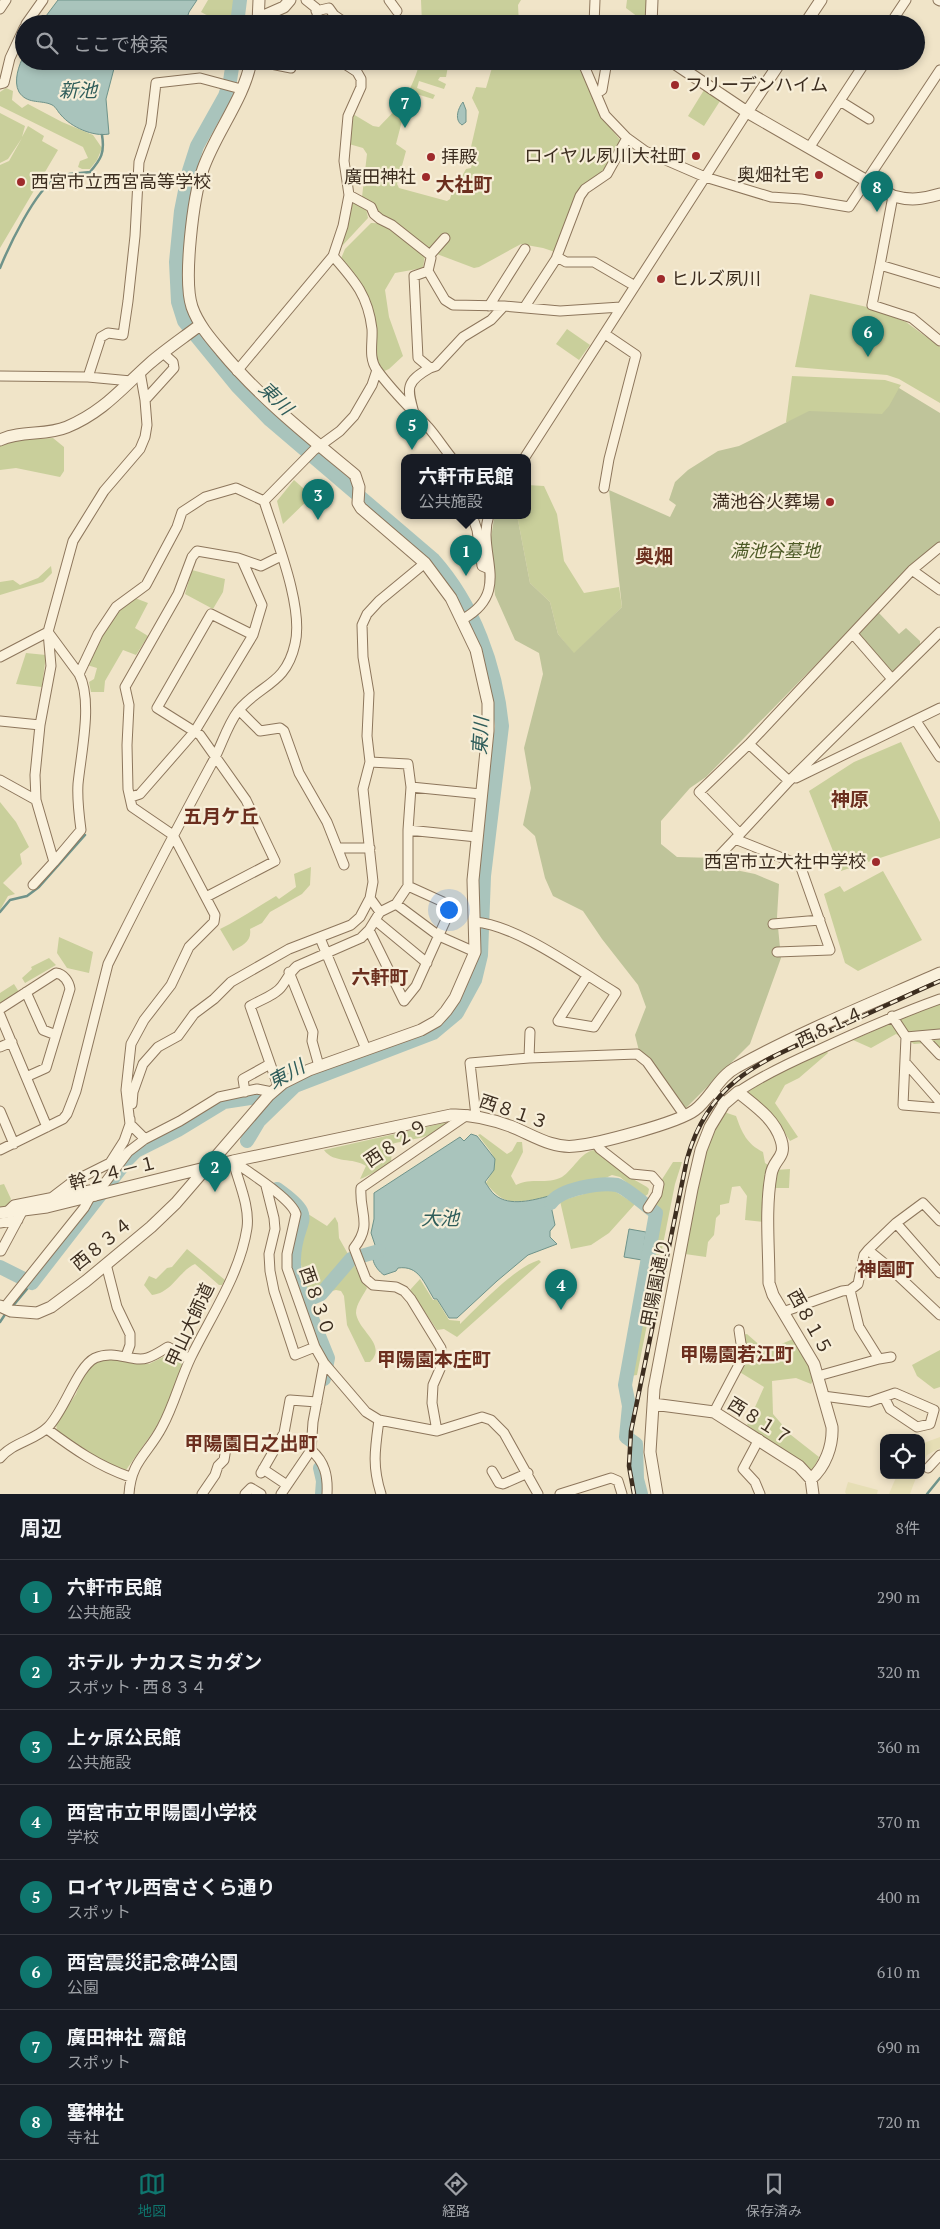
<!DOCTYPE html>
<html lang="ja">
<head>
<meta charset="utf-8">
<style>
	:root { --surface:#171b24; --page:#242831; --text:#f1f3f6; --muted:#9ea1a6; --line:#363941; --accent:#0f766e }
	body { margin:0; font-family:"PT Serif","Noto Sans JP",serif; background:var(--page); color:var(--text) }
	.controls { position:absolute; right:15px; bottom:15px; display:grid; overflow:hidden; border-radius:10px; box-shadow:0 2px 8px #0003 }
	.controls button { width:45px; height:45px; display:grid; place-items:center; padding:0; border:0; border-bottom:1px solid var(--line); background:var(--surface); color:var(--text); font:25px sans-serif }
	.you { position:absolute; left:448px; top:909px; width:18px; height:18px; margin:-12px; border:4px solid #fff; border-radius:50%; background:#1a73e8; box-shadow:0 0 0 8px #1a73e833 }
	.badge { display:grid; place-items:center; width:32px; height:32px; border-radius:50%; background:var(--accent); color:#fff; font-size:16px; font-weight:700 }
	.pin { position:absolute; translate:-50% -41px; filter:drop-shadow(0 1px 2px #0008) }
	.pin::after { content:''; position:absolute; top:26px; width:18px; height:15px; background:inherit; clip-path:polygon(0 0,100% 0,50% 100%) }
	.popup { position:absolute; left:401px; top:454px; width:130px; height:65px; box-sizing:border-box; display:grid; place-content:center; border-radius:10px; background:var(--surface); filter:drop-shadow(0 1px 4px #0005); font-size:16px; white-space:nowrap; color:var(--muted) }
	.popup b { font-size:19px; color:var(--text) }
	.popup::after { content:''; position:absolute; left:50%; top:100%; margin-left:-10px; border:10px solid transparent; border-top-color:var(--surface) }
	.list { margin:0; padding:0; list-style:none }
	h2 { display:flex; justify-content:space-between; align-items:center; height:65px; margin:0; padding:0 20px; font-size:21px }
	h2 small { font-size:16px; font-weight:400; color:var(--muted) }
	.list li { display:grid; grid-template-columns:32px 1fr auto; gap:15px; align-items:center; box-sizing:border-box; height:75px; padding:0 20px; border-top:1px solid var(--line) }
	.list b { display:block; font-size:19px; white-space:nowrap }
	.list p { margin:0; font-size:16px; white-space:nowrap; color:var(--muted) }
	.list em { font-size:16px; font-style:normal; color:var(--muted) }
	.icon { flex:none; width:28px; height:28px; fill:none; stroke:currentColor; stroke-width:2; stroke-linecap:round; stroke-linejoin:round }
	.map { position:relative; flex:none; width:940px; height:1494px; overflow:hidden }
	.search { position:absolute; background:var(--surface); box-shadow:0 2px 8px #0003; left:15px; right:15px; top:15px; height:55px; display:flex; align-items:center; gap:12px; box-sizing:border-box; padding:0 18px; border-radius:28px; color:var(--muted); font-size:19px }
	.sheet { height:665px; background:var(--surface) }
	nav { display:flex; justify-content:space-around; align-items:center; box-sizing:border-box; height:70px; border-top:1px solid var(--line); background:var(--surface); font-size:14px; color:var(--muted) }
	nav a { display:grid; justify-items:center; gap:2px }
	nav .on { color:var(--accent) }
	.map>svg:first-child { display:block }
</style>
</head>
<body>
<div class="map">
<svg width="940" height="1494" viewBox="0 0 940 1494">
	<rect width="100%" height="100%" fill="#f0e4c8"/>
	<path fill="#e6deb5" d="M940,1437V1448L927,1455L921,1466V1444Z
		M897,1475H917L910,1494H889Z
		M848,1482L878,1490L877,1494H846L845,1492Z"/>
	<path fill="#c9cf9b" d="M208,0H235L234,15C221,19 212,19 201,12Z
		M421,0H521L518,5L519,24H422Z
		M627,0H647L646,23L626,8Z
		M420,61H449L446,77H440L438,80L446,84L444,89L419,81L417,88L435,95L433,99L413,93L409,94L396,144L406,151L397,184L399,188L447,201L450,199L455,180L461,178L466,169L471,168L475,152L471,147L479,112L472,98L476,87L486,88L494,61H580V67L600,115L621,141L609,167L582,188L555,252L543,248L521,244L479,267L474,268L429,251L382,218L362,197L367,154L363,148L349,144V131L353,114L373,126L379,127C400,106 413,90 420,61Z
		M6,88L13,91L12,100L22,108L28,104L62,122L93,135L102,148L97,160L90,169H82L78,167L80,161L88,158L83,147L0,106V92Z
		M704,90L720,101L704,126L688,116Z
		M0,113L25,126L22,137L28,126L44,136L42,141L58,150L0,248V165L9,161L22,138L8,159L0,163Z
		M352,201L366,208L368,218L342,246Z
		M371,223C391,222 410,243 425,255L423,268L395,273L385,290L389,317L403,356L389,369L382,372L379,369L360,284L340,261L345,249Z
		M810,294L867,307L906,322L940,347V403L899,379L887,375L795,367Z
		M567,329L590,345L579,360L556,344Z
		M792,376L885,380L901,385L899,388V416L786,422Z
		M53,438L64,447V471L60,477L16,468L0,470V446L19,440Z
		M294,480L312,496L283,524L277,501Z
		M527,485L544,486L557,514L564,561L584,593L619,587L622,607L574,654L558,634L550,602L530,583L517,515H527Z
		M51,566L52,573L43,582L0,595V582L13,580L20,585L38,578Z
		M192,570L225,579L223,592L213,609L185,594Z
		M135,598L148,603L135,628L148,636L136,655L123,650L105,681L104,692H91L89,682L94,679L97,668L87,665L114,614Z
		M26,653L46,655L42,687L16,684Z
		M901,742L940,822V838L841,871L809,791L854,762Z
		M0,802L16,822L29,847L20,854L22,864L3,883L15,894L8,896L0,910Z
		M311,867L310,885L302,894L270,912L262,923L250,929C252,942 242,945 233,951L220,929C240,919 257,907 276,896L279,899L296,887L294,874Z
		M883,871L922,940L858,971L845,963L824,894L840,886L844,892Z
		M59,937L93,952L89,973L67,968L57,953Z
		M49,958L56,965L25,983L22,978L32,969L31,967Z
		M14,984L19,992L0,1003V993Z
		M940,1004V1050L926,1043L914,1044L896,1034L871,1048L853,1040L918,1011Z
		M825,1049L828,1053L799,1078L785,1085L775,1103L798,1137L790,1141L775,1118L748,1092L755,1085L760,1073L788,1059L801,1061Z
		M724,1112L736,1116C742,1133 747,1144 763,1152L765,1163L776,1170L790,1169L789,1188H776L764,1194L765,1222L745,1220L747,1196L740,1186L732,1187L729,1203L720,1205V1214L716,1218L714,1235L708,1242L706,1257L685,1254L701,1170L710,1139Z
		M448,1122C438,1138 409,1139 392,1144L391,1164L363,1178L360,1179L366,1166C353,1157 334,1164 324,1150Z
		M480,1134L507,1154L512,1151L517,1142H522L523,1152L511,1176L516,1185C531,1177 547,1185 562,1177C573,1170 581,1152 594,1150L626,1175L647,1187L649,1189L648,1194L644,1197L620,1177L612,1175C589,1186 536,1204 510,1201C499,1199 493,1191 486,1183C502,1158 493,1156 478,1135Z
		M673,1162H682L675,1184L637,1375L630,1376L628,1384L632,1391L629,1393L622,1390L620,1386L654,1214L649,1211L661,1181Z
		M4,1184L11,1199L7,1207L0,1208V1185Z
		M604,1188L613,1190L635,1204L609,1233L591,1245L571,1249L560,1201Z
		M308,1214L327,1226L335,1217L338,1223L339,1238L367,1288C363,1296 356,1304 356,1313C358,1331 388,1345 370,1362H365L347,1325L344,1296L341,1291L336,1290L308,1297L298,1251Z
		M187,1249L225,1280L222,1285H219L195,1264C179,1271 172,1293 152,1295L144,1285L149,1276L156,1279L167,1268L172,1267Z
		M539,1260L541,1262L457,1337L444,1329L437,1330L410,1290L420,1279L433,1300H437L449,1320L460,1321V1324C479,1306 515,1267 539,1260Z
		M747,1334L764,1349L772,1348L793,1339L811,1364L815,1377L811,1384L796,1378L772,1381L773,1414L791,1435L819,1457L813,1469L810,1470L747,1425L764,1387L738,1371L742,1335Z
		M940,1350V1387L934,1389L917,1376L912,1365Z
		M167,1355L183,1361L171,1398L155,1429L126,1470L92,1457L57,1431L56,1424L76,1394L84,1373L90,1366L101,1359L118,1358L149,1364Z"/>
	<path fill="#bfc49a" d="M899,388L940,413V542L911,567L706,777L690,788L661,821V844L677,857L716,858L726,868L755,874L779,884L777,917L781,958L750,1044L685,1109L647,1056L639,1051L635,1035L646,1007L638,985L602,939L583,911L553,896L545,878L535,836L523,825L531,788L524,748L543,674L539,653L515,640L495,595L490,544L494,519L496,515H517L530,583L550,602L558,634L574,653L622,607L609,490L670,517L676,505L669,500L675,482L688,470L718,451L739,446L809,411L882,414L889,406Z
		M878,612L899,634L906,628L920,641V646L892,673L859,634Z"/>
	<path fill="#a9c4bc" stroke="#6f938a" d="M58,0H197L189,12L185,24H40Z
		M24,55V61H116L106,99L109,134C93,137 71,127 61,115C57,111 56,106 50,104C39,100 27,104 19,92C13,81 19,65 24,55Z
		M463,102L466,110V122L462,125C454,120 458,108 463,102Z
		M471,1134L477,1136L495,1159L494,1170L485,1182C488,1186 491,1192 495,1195C510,1207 533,1200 549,1196L555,1225L550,1231V1237L557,1244L528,1255L497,1281L457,1318H449L437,1299H434C424,1283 419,1265 398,1268L396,1271L384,1275C374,1268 369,1256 375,1245L371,1233L374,1219V1193L460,1137L464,1141Z
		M629,1229L646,1232L642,1260L624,1257Z"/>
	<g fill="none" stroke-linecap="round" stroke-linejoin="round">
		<path stroke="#6f938a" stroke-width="2.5" d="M186,21L229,18
			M0,268C9,246 35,191 55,179C66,173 78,173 90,172C101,159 105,153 102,135
			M0,912L10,900L27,896L39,887L85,835
			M12,1307L32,1283
			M0,1322L6,1313
			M927,1494L940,1478"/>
		<path stroke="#a9c4bc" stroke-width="14" d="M237,24L240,0
			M233,61L230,81L225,96L197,146L189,171L181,211L176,262L178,302L184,321L237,386L270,420L433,559C474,605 496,666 502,726L484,876L481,955L475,980L457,1013L433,1033L295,1086L259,1121L247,1141
			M277,1189C321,1220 295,1217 294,1259C293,1274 300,1288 305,1301L321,1294L351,1259L379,1251
			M551,1203C560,1189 601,1182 617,1185C627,1188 646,1206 656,1213L625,1385L629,1406L626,1437L636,1444L637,1479L641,1494
			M0,1267L32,1283L128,1159L136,1151L178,1130L224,1102L257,1097L274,1105
			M305,1301L328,1358L324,1379
			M320,1468L323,1481L322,1494"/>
		<defs>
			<path id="minor" d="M306,0L316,8L319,24
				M389,0L397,11
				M938,0L940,1
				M0,9L6,0
				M316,11L329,8L334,15L347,24
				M26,24L43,0
				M594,24L595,0
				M890,24L906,0
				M584,61L585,68L605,115L627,138L645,151L705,177L771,197L801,199L849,207L940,70
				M271,64L291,68L294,61
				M0,84L4,83L10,58L24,28
				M596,94L602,90L607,61
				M840,101L869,119
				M809,148L866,61
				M349,195L371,207L374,214L380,219L392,225L430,255L431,258L428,271L445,300L453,305L504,306L560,311L621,307
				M893,196L880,265L940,283
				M430,255L445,238
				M333,256C354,280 368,295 372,329C373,342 368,358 377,370C392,391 410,408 428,427C436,436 443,447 451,457
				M557,257L566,262H594L635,286
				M880,265L872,305L912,318L940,341
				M489,306L525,249
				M524,308L556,259L580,196L585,189L607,174L627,138
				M430,368L436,366L463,337L491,320L504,306
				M237,371L333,256L343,226L349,195L344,161L348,116L361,87V79L357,72L340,61
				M0,376L88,377L131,381
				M88,377L101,337L108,333L123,335L128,301L135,236L139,162L151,125L156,83L200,78L241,89
				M145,400L174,368L173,362L163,353
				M414,413C407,388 405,382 430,368L418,358L414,276L428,271
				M525,457L747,112
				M604,488L609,459L636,355L605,334
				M472,515L477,530L482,566L489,569
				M940,547L912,570L749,744L699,792L740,834L789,781L940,632
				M912,570L940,590
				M463,619C513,591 476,553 489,515
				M48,632L79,674C93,701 81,753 78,784C77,799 79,815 81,830L54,862L36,800L35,775L40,725L51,666L48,632L73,541L104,491L140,449L145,437L147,425L145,400L140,372
				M853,634L892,679
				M0,657L48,632
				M79,674L98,634L116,607L146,585L177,527L182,512L205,497L236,488L264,501
				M239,710L260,731L280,728L284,731L299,773L327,822L344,865
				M0,721L40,725
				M916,721L940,757
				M749,744L789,781
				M370,762L408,764L411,787
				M796,778L940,708
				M0,780L36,800
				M131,797L140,794L195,731L253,635L262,605L242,560
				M408,830L411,787L481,794
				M735,839L800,865L830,950L777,952
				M338,848H370
				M719,856L738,836
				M33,885L54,862
				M206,897L275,861L246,800L200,735L157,708L211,614L253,635
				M370,898L380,912L396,904L439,936L475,952
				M396,904L408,886V830L477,837
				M375,920L427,963
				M475,922C517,925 579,971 616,993L594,1027L558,1021L587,976
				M773,924L820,920
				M369,930L404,1001L416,986L452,906L408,886
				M320,938L366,1049
				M289,972L313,1032L312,1041L319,1066
				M26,992L43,1030L56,1035
				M0,1009L56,973C64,974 69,982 70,989L46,1068L26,1077
				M0,1015L47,1127
				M892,1016L906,1037L903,1105L940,1108
				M922,1036L940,1055
				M906,1037L940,1034
				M0,1047L12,1042
				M529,1058L530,1032
				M905,1062L940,1102
				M278,1086L250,1006C260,1000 276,995 282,986C288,978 290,972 297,966L361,938L369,930L380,912
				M713,1090L724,1104
				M245,1092L243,1079L270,1064
				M738,1092C763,1075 789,1063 816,1051C857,1032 898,1014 940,999
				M132,1104L133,1092L143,1064L158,1047L178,1036L194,1014L214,999L231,982L289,949L351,925L360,917L370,898L373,882L363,789L370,762L367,736L369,693L363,657L362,625L367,614L379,601L425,563
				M0,1111L14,1144
				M476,1116L470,1063L529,1058L637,1054L647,1062L685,1116
				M130,1119V1124L145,1139
				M595,1142L600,1149L632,1174L652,1176L659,1184L657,1194L648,1208
				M0,1150L63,1119L67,1114L76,1091L108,964L115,950C146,888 178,826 211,765C221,748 226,727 238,711C260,684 286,685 295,644C304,607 276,539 264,501L314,450L340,431L354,416L372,385L377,370
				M233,1161C248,1172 291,1198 296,1214L287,1254V1268L315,1347L324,1363L313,1422L311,1450L281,1494
				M266,1186L274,1218L275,1229L269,1254L270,1271L274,1291L295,1355L315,1347
				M95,1196L128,1152L145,1139L180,1121L219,1097L257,1089L272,1092
				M51,1198L72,1182L110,1163L124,1141L130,1124L126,1090L131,1044L144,1020L171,985L189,947L214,922L215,915L173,835L132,807L128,789L127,745L129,705L125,687L178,594L192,557L197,551L238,558L261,566L281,556
				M7,1212L14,1205L100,1188
				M940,1221L923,1203L896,1223L940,1273
				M0,1223L18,1220
				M0,1250L1,1251L23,1210
				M868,1250L896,1223
				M106,1264L117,1307L130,1334V1345L126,1356
				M4,1308L84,1208L90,1197
				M783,1312L842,1291L850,1290L858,1284L864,1255L868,1250L890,1268L940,1315
				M879,1359L891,1357
				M324,1363L366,1412L379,1420L437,1431L482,1417L491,1420L504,1433L538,1494
				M818,1376L879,1359L859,1327L850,1290
				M823,1396L869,1402L895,1393L934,1410L930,1424L917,1427L890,1409L884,1397
				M714,1412L743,1357L739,1330
				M379,1420C375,1449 372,1466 381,1494
				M47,1429C74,1449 98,1466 130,1477
				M437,1431L432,1403L433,1385L440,1369L441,1348L411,1299L404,1291L396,1287L373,1285L366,1279L354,1248C373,1224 359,1213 361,1188L467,1115
				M759,1439L743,1469L755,1482L760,1494
				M311,1450C325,1462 328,1476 327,1494
				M0,1458C13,1442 34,1441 48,1427C65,1410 77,1367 95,1358C115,1349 133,1363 147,1358C154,1356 161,1351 168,1347L190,1359
				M928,1468L940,1455
				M263,1469L287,1485
				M492,1471L499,1483L503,1484L528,1473
				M261,1473L284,1433L290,1400L317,1402
				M129,1494C131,1461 148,1454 162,1427C174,1405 180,1380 191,1357C211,1316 240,1274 247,1228C250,1206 238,1181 233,1161
				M202,1494L215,1475L218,1466L224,1460L227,1442L250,1439
				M245,1494L251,1488L261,1494
				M560,1494L611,1478L618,1481L622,1494"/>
			<path id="tertiary" d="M259,18L284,7L290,0
				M258,23L259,0
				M651,24L652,0
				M805,24L821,0
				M671,61L747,112L893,196C911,201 922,199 940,194
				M747,112L781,61
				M0,440C21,430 46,436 67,427C103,412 121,389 149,364C165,350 183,338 200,325
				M0,1213L47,1207L233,1161L451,1115C472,1114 491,1119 510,1126C531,1134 552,1149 575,1146C597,1144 678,1123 695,1110C710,1099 719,1076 737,1067C802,1031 872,1003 940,973
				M0,1306L11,1311L37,1313L51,1307L86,1281L151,1227L176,1203L269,1095L283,1083L309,1070L421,1030L437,1021L446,1011L455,998L475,952L473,880L488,731V703L476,650L451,598L425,563L361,508L358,503L359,487L355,475C308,436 260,398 221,351C210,338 198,324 192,307C183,280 193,197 203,169C216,132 244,99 251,61
				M653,1404L714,1412L799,1466L811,1479
				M657,1494L650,1452L654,1389L692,1189L701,1150L710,1127L724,1104L738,1092C755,1106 774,1118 781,1140C787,1158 773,1159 771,1175C765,1210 769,1247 769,1283L773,1295L814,1364L832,1427C833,1446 825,1467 811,1479L813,1494"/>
		</defs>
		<use href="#minor" stroke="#8d765c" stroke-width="11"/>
		<use href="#tertiary" stroke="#8d765c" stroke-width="13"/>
		<use href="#minor" stroke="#faf1dc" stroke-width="9"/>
		<use href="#tertiary" stroke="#faf1dc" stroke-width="11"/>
		<defs>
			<path id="rail" d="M634,1494L629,1466L631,1431L687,1159C710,1077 765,1060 836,1028C871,1013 905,996 940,981"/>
		</defs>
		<use href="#rail" stroke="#3d2e20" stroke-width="4.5"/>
		<use href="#rail" stroke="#f7eed8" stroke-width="2.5" stroke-dasharray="8" stroke-linecap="butt"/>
	</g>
	<g fill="#9e2a2b" stroke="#f7eed8" stroke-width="2">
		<circle cx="675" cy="85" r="5"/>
		<circle cx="696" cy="156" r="5"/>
		<circle cx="431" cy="157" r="5"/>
		<circle cx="819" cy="175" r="5"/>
		<circle cx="426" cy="177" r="5"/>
		<circle cx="21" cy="182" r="5"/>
		<circle cx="661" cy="279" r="5"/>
		<circle cx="830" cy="502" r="5"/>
		<circle cx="876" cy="862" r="5"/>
	</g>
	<g text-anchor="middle" stroke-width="4.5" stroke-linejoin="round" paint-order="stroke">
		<g font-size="18" fill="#3d2e20" stroke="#f7eed8" text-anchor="end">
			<text x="685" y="91" text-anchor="start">フリーデンハイム</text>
			<text x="686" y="162">ロイヤル夙川大社町</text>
			<text x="441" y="163" text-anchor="start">拝殿</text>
			<text x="809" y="181">奥畑社宅</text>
			<text x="416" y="183">廣田神社</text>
			<text x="31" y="188" text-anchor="start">西宮市立西宮高等学校</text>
			<text x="671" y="285" text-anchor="start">ヒルズ夙川</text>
			<text x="820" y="508">満池谷火葬場</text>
			<text x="866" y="868">西宮市立大社中学校</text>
		</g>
		<g font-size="18" font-style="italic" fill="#4d5a26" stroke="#f7eed8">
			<text x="775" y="557">満池谷墓地</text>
		</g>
		<g font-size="18" fill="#3d2e20" stroke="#f7eed8">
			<text transform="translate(830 1027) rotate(-25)" y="6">西８１４</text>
			<text transform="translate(514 1112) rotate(19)" y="6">西８１３</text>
			<text transform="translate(396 1143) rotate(-34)" y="6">西８２９</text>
			<text transform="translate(113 1173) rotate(-14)" y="6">幹２４－１</text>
			<text transform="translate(102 1244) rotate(-39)" y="6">西８３４</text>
			<text transform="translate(656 1283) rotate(-79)" y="6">甲陽園通り</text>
			<text transform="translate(317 1301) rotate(71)" y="6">西８３０</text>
			<text transform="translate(810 1322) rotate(61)" y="6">西８１５</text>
			<text transform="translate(190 1325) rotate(-65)" y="6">甲山大師道</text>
			<text transform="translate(760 1421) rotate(32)" y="6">西８１７</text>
		</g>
		<g font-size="19" font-style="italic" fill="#2f5d5a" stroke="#f7eed8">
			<text x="78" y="97">新池</text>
			<text transform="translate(276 398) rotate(44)" y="7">東川</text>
			<text transform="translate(480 736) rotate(-87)" y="7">東川</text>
			<text transform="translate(286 1074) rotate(-29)" y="7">東川</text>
			<text x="440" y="1225">大池</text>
		</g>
		<g font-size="19" font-weight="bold" fill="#6b2e1e" stroke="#f7eed8">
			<text x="464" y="191">大社町</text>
			<text x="654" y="563">奥畑</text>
			<text x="850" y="806">神原</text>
			<text x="221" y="823">五月ケ丘</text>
			<text x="380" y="984">六軒町</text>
			<text x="886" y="1276">神園町</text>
			<text x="737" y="1361">甲陽園若江町</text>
			<text x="434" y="1366">甲陽園本庄町</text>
			<text x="251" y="1450">甲陽園日之出町</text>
		</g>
	</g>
</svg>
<div class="controls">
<button><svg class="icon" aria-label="locate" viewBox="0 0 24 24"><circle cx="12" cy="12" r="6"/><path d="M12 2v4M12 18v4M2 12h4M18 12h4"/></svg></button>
</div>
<div class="you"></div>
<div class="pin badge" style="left:466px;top:576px">1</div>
<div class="popup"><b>六軒市民館</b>公共施設</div>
<div class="pin badge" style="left:215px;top:1192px">2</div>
<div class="pin badge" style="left:318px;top:520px">3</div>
<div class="pin badge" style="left:561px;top:1310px">4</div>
<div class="pin badge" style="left:412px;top:450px">5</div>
<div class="pin badge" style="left:868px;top:357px">6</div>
<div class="pin badge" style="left:405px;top:128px">7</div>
<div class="pin badge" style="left:877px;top:212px">8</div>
<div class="search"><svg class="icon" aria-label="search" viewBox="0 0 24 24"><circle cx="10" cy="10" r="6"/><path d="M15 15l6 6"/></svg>ここで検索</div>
</div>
<section class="sheet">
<h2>周辺<small>8件</small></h2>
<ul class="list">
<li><span class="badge">1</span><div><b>六軒市民館</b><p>公共施設</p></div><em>290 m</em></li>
<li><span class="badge">2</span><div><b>ホテル ナカスミカダン</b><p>スポット · 西８３４</p></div><em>320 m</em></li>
<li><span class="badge">3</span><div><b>上ヶ原公民館</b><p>公共施設</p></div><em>360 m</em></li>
<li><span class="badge">4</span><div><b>西宮市立甲陽園小学校</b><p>学校</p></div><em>370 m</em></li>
<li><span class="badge">5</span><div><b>ロイヤル西宮さくら通り</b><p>スポット</p></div><em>400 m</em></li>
<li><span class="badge">6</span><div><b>西宮震災記念碑公園</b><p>公園</p></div><em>610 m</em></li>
<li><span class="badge">7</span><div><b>廣田神社 齋館</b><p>スポット</p></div><em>690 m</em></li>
<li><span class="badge">8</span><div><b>塞神社</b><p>寺社</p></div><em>720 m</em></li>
</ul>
</section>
<nav>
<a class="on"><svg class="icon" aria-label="map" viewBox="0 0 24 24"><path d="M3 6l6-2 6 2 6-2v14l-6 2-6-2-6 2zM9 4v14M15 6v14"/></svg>地図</a>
<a><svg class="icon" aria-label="directions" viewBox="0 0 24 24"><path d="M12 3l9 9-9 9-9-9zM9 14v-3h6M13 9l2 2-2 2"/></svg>経路</a>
<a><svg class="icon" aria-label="saved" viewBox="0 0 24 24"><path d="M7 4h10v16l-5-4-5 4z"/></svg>保存済み</a>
</nav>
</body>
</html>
